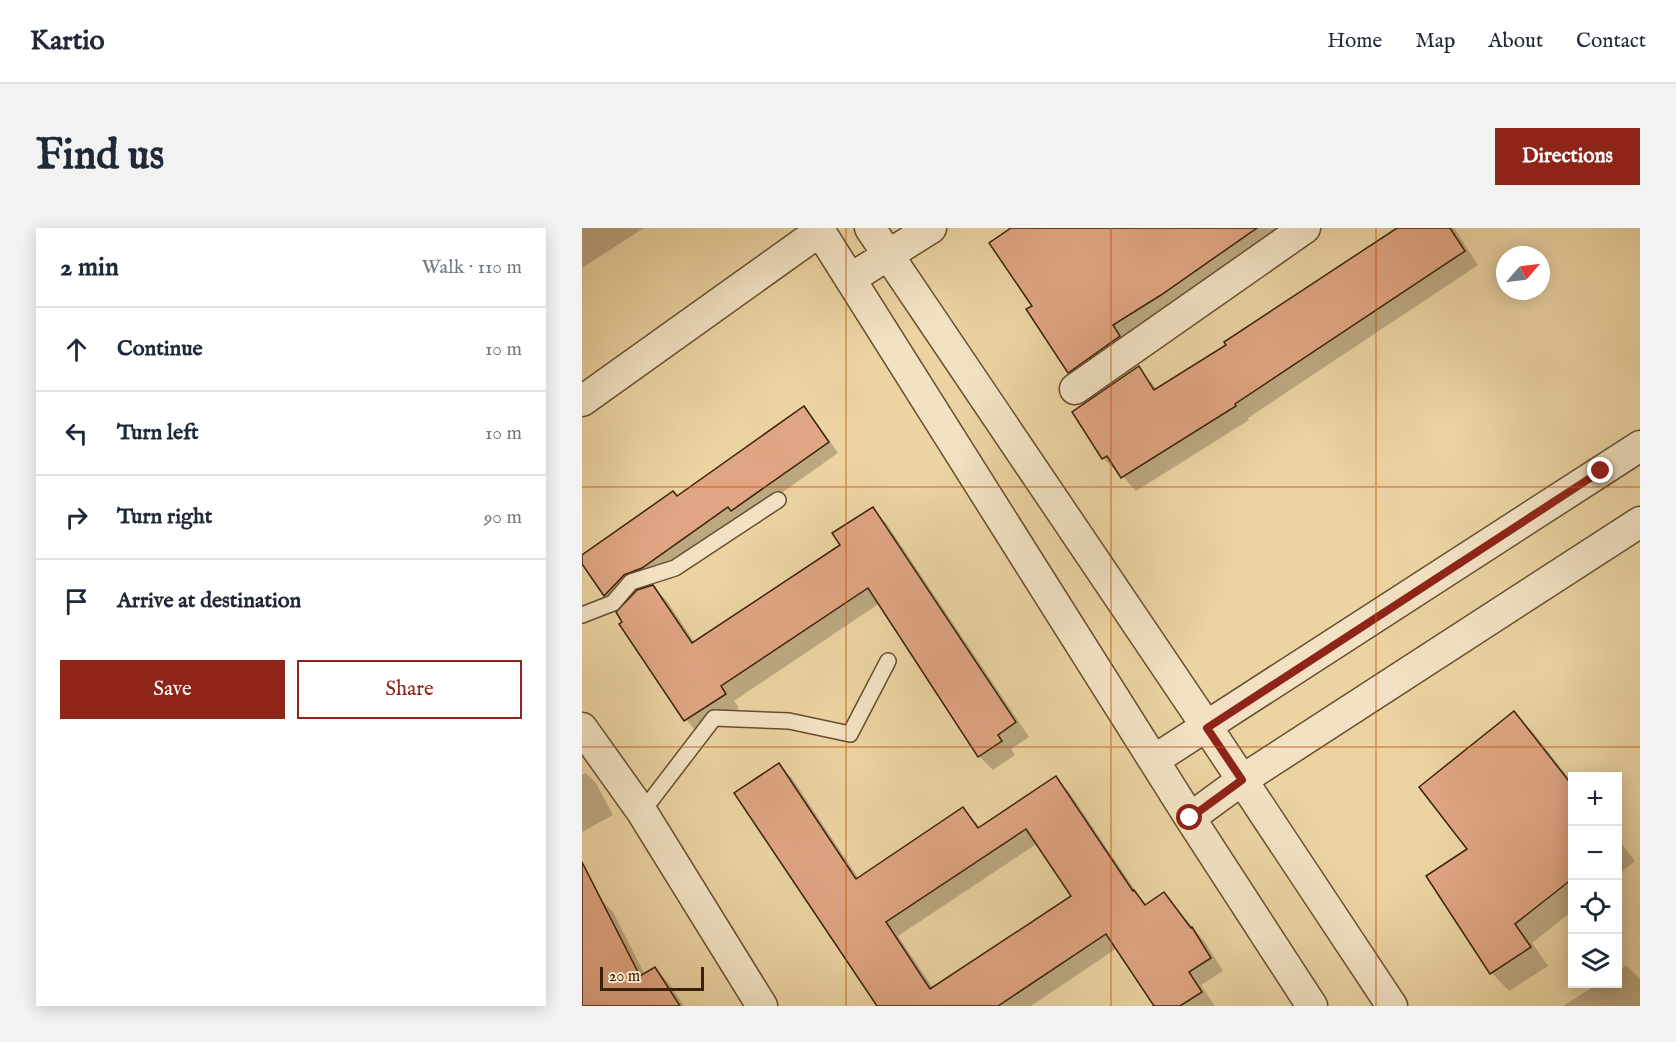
<!DOCTYPE html>
<html lang="en">
<head>
<meta charset="utf-8">
<style>
	:root { --surface:#fff; --page:#f2f2f3; --text:#1f2937; --muted:#747a83; --line:#e0e1e3; --accent:#8f2418 }
	body { margin:0; font-family:"IM FELL English",serif; background:var(--page); color:var(--text) }
	.controls { position:absolute; right:18px; bottom:18px; display:grid; overflow:hidden; border-radius:0px; box-shadow:0 3px 15px #0003 }
	.controls button { width:54px; height:54px; display:grid; place-items:center; padding:0; border:0; border-bottom:2px solid var(--line); background:var(--surface); color:var(--text); font:30px sans-serif }
	.compass { position:absolute; left:914px; top:18px; width:54px; height:54px; border-radius:50%; background:var(--surface); box-shadow:0 3px 15px #0003; rotate:62deg }
	.scale { position:absolute; left:18px; bottom:15px; width:104px; box-sizing:border-box; padding-left:6px; border:3px solid #3a2108; border-top:0; font-size:16px; line-height:21px; white-space:nowrap; color:#3a2108; -webkit-text-stroke:4px #f2e2c3; paint-order:stroke }
	.stop { position:absolute; width:18px; height:18px; margin:-14px; border:4px solid #8f2418; border-radius:50%; background:#fff }
	.stop.end { background:#8f2418; border-color:#fff; box-shadow:0 2px 6px #0008 }
	.list { margin:0; padding:0; list-style:none }
	h2 { display:flex; justify-content:space-between; align-items:center; height:78px; margin:0; padding:0 24px; font-size:26px }
	h2 small { font-size:20px; font-weight:400; color:var(--muted) }
	.list li { display:grid; grid-template-columns:39px 1fr auto; gap:18px; align-items:center; box-sizing:border-box; height:84px; padding:0 24px; border-top:2px solid var(--line) }
	.list b { display:block; font-size:22px; white-space:nowrap }
	.list em { font-size:20px; font-style:normal; color:var(--muted) }
	.actions { display:flex; gap:12px; padding:18px 24px }
	.actions a { flex:1; padding:14px 0; border:2px solid var(--accent); border-radius:0px; text-align:center; font-size:21px; color:var(--accent) }
	.actions .main { background:var(--accent); color:#fff }
	.icon { flex:none; width:33px; height:33px; fill:none; stroke:currentColor; stroke-width:2; stroke-linecap:round; stroke-linejoin:round }
	.map { position:relative; flex:none; width:1058px; height:778px; overflow:hidden; border-radius:0px }
	header { display:flex; align-items:center; gap:36px; box-sizing:border-box; height:84px; padding:0 30px; background:var(--surface); border-bottom:2px solid var(--line) }
	header strong { font-size:28px }
	nav { display:flex; gap:33px; margin-inline-start:auto; font-size:21px }
	.intro { display:flex; align-items:center; justify-content:space-between; box-sizing:border-box; height:144px; padding:0 36px }
	h1 { margin:0; font-size:42px }
	.button { padding:15px 27px; border-radius:0px; background:var(--accent); color:#fff; font-size:21px; font-weight:700 }
	main { display:flex; gap:36px; padding:0 36px }
	aside { flex:1; background:var(--surface); border-radius:0px; box-shadow:0 3px 15px #0003 }
	.map>svg:first-child { display:block }
</style>
</head>
<body>
<header>
<strong>Kartio</strong>
<nav><a>Home</a><a>Map</a><a>About</a><a>Contact</a></nav>
</header>
<div class="intro"><h1>Find us</h1><a class="button">Directions</a></div>
<main>
<aside>
<h2>2 min<small>Walk · 110 m</small></h2>
<ul class="list">
<li><svg class="icon" aria-label="ahead" viewBox="0 0 24 24"><path d="M12 20V5M6 11l6-6 6 6"/></svg><div><b>Continue</b></div><em>10 m</em></li>
<li><svg class="icon" aria-label="left" viewBox="0 0 24 24"><path d="M17 20v-9H6M10 6l-5 5 5 5"/></svg><div><b>Turn left</b></div><em>10 m</em></li>
<li><svg class="icon" aria-label="right" viewBox="0 0 24 24"><path d="M7 20v-9h11M14 6l5 5-5 5"/></svg><div><b>Turn right</b></div><em>90 m</em></li>
<li><svg class="icon" aria-label="arrive" viewBox="0 0 24 24"><path d="M6 21V4h12l-3 4 3 4H6"/></svg><div><b>Arrive at destination</b></div></li>
</ul>
<div class="actions"><a class="main">Save</a><a>Share</a></div>
</aside>
<div class="map">
<svg width="1058" height="778" viewBox="0 0 1058 778">
	<rect width="100%" height="100%" fill="#ebd3a2"/>
	<filter id="stains"><feTurbulence type="fractalNoise" baseFrequency=".00333" numOctaves="4"/><feColorMatrix values="0 0 0 0 .2 0 0 0 0 .09 0 0 0 0 .02 0 0 0 .5 -.17"/></filter>
	<radialGradient id="worn" r=".72"><stop offset=".6" stop-color="#630" stop-opacity="0"/><stop offset="1" stop-color="#630" stop-opacity=".3"/></radialGradient>
	<path fill="#0003" fill-rule="evenodd" d="M0,0H62L0,40Z
		M432,0H712L502,159L487,144L452,78Z
		M818,0H872L896,37L666,190L667,192L554,263L536,243L535,244L521,230L556,140L576,162L646,117Z
		M221,180L232,191L256,225L160,293L70,350L53,357L34,377L23,367L0,333V329L96,270Z
		M290,281L304,295L447,509L429,521L433,527L411,542L397,528L298,375L152,473L157,480L117,506L104,492L40,396L71,359L85,373L113,415L260,318Z
		M932,485L950,503L990,554V683L950,715L966,738L927,763L910,745L846,648L887,621Z
		M197,537L210,550L277,651L381,581L399,600L474,550L487,564L559,671L565,677L582,666L623,714L641,743L619,757L633,778H574L535,720L449,778H301ZM456,615L491,668L351,760L316,708Z
		M4,545L14,555L31,587L0,604V547Z
		M1036,611L1053,633L1036,647Z
		M17,669L31,684L63,747L73,740L87,755L102,778H0V678Z
		M1044,737L1058,751V778H981L1016,756H1036V743Z"/>
	<path fill="#e0a582" stroke="#3a2108" stroke-width="1.5" fill-rule="evenodd" d="M429,0H675L579,67L531,97L538,108L486,145L444,81L450,78L407,15Z
		M815,0H868L883,23L653,176L654,178L539,250L525,228L520,231L490,184L557,138L572,162L644,117L642,114Z
		M222,178L247,214L149,283L146,279L60,340L42,347L22,368L0,336V327L91,263L95,268Z
		M291,279L434,494L416,507L420,513L396,529L286,360L139,458L144,466L102,493L37,396L40,394L34,384L55,362L71,357L110,415L258,317L250,305Z
		M932,483L990,557V651L933,696L949,719L908,746L844,648L885,621L837,559Z
		M197,535L274,651L381,579L396,600L474,548L551,663L552,662L563,677L582,664L609,700L610,699L629,730L607,744L620,764L598,778H572L524,706L416,778H295L152,565ZM444,601L489,668L348,761L304,694Z
		M0,634L58,748L73,739L98,778H0Z"/>
	<g fill="none" stroke-linecap="round" stroke-linejoin="round">
		<defs>
			<path id="lane" d="M0,387L31,375L49,354L93,340L196,272
				M60,584L132,490L207,493L268,506L306,433"/>
			<path id="street" d="M236,0L608,590L730,778
				M288,0L625,499L810,778
				M268,51L349,0
				M493,161L723,0
				M0,173L238,3
				M0,500L60,584L180,778
				M572,532L1058,218
				M608,590L660,552L1058,294"/>
		</defs>
		<use href="#lane" stroke="#664e2e" stroke-width="18"/>
		<use href="#street" stroke="#664e2e" stroke-width="33"/>
		<use href="#lane" stroke="#f2e2c3" stroke-width="15"/>
		<use href="#street" stroke="#f2e2c3" stroke-width="30"/>
	</g>
	<g fill="none" stroke-linecap="round" stroke-linejoin="round">
		<path stroke="#8f2418" stroke-width="8" d="M608,590L660,552L625,500L1019,243"/>
	</g>
	<path fill="none" stroke="#c54e0b" stroke-width="1.5" stroke-opacity="0.55" d="M264,0V778M529,0V778M794,0V778M0,259H1058M0,519H1058"/>
	<rect width="100%" height="100%" filter="url(#stains)"/>
	<rect width="100%" height="100%" fill="url(#worn)"/>
</svg>
<div class="controls">
<button>+</button>
<button>−</button>
<button><svg class="icon" aria-label="locate" viewBox="0 0 24 24"><circle cx="12" cy="12" r="6"/><path d="M12 2v4M12 18v4M2 12h4M18 12h4"/></svg></button>
<button><svg class="icon" aria-label="layers" viewBox="0 0 24 24"><path d="M12 4l9 5-9 5-9-5zM3 14l9 5 9-5"/></svg></button>
</div>
<svg class="compass" viewBox="-18 -18 36 36"><path d="M0-13l5 13h-10z" fill="#e53935"/><path d="M0 13l5-13h-10z" fill="#747a83"/></svg>
<div class="scale">20 m</div>
<div class="stop" style="left:608px;top:590px"></div>
<div class="stop end" style="left:1019px;top:243px"></div>
</div>
</main>
</body>
</html>
